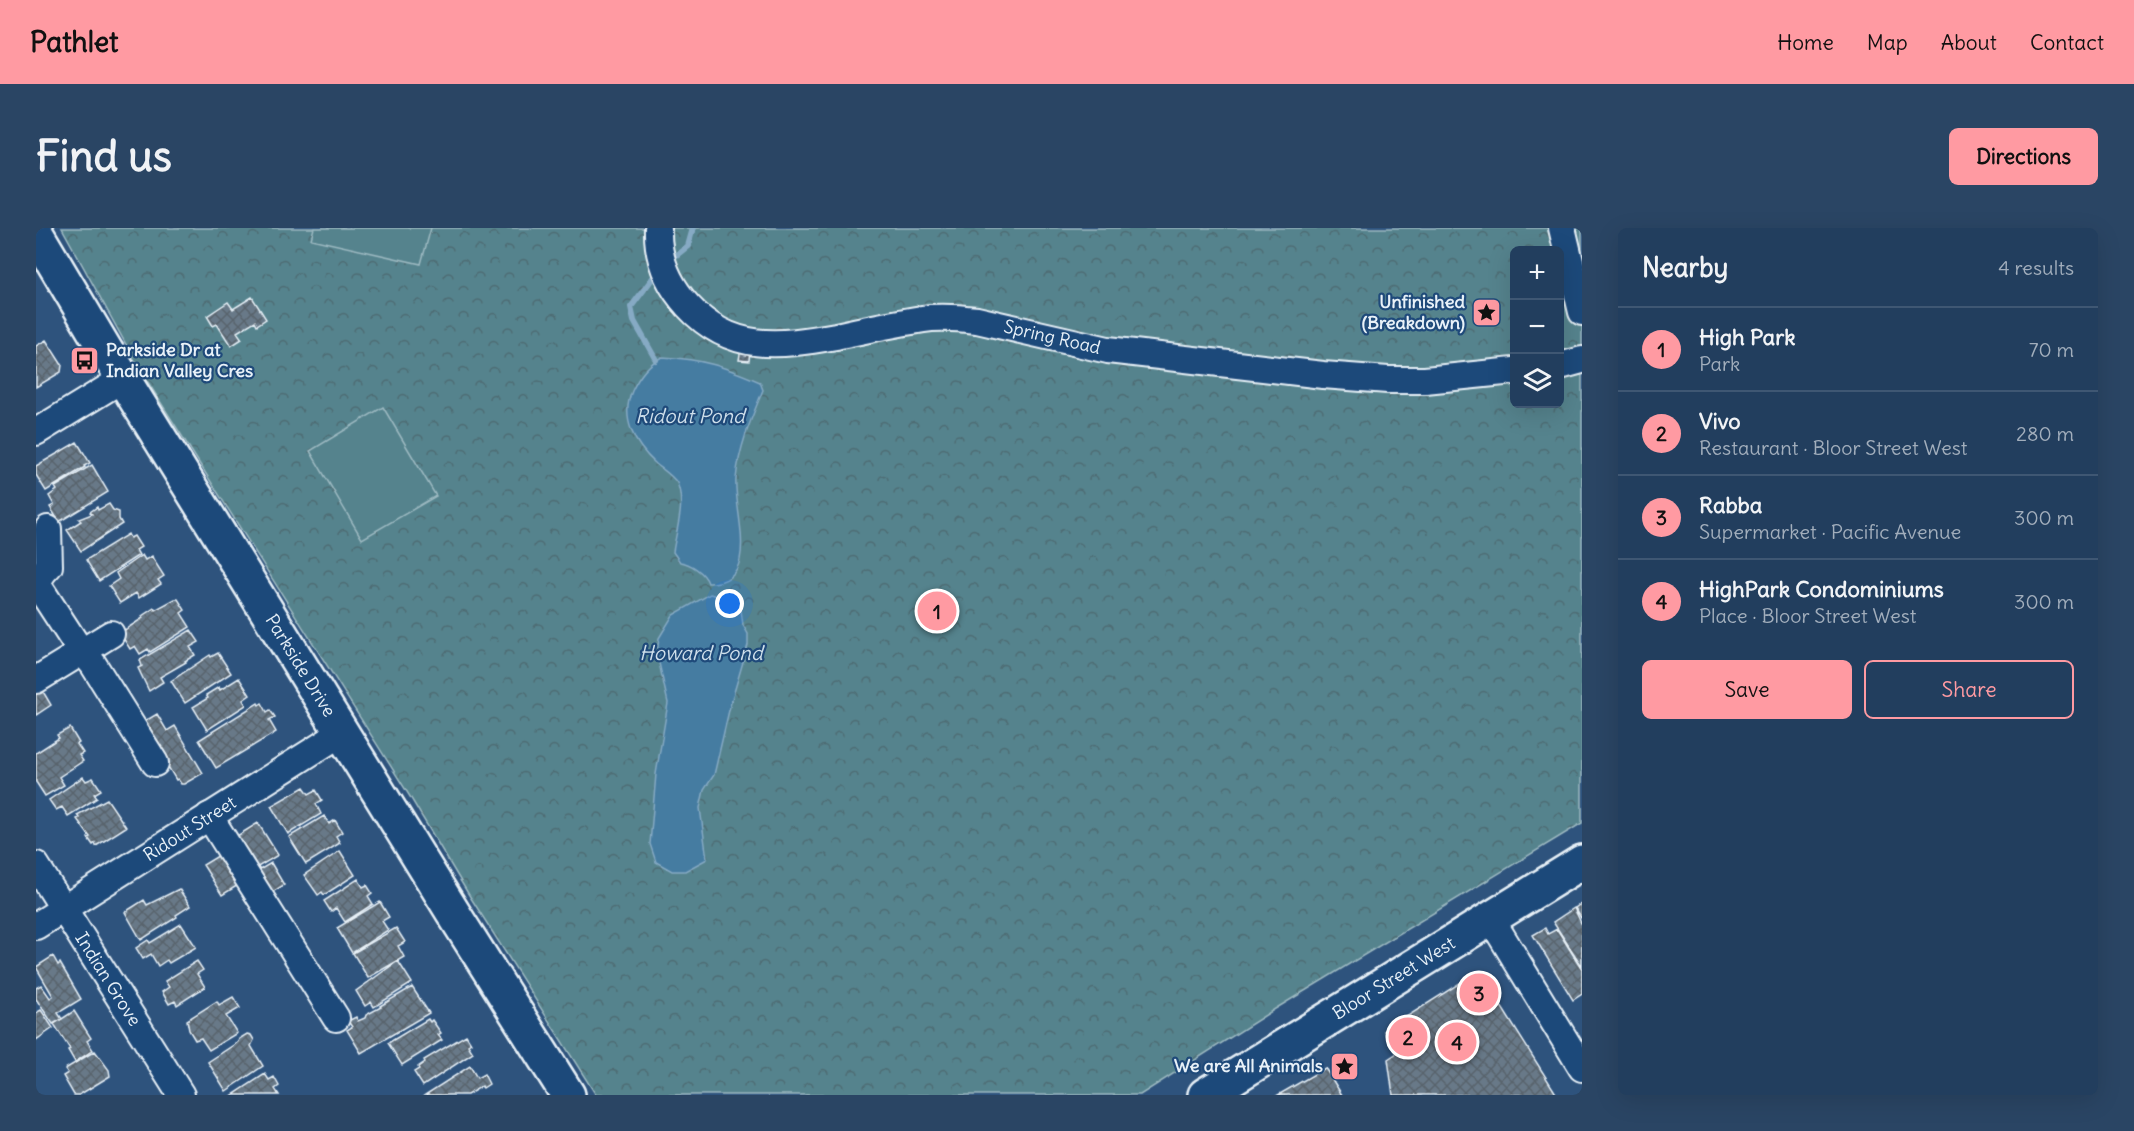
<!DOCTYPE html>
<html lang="en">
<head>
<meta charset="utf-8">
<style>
	:root { --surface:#223e5e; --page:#2a4564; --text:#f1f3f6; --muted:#a2aebc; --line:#3f5773; --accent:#ff9aa2 }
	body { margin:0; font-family:Delius,sans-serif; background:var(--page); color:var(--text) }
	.controls { position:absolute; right:18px; top:18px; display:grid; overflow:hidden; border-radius:9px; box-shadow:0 6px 24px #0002 }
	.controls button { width:54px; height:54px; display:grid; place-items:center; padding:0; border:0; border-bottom:2px solid var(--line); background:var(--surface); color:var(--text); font:30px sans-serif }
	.you { position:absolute; left:694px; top:376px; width:21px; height:21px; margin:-15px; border:4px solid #fff; border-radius:50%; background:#1a73e8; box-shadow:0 0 0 9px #1a73e833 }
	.badge { display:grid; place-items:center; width:39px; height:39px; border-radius:50%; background:var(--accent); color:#111; font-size:20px; font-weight:700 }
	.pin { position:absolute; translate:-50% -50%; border:3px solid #fff; box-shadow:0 2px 6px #0006 }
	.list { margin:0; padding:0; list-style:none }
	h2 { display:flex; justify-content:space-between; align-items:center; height:78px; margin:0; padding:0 24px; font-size:26px }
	h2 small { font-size:20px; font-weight:400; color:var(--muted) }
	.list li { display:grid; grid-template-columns:39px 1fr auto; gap:18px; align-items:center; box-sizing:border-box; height:84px; padding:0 24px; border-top:2px solid var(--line) }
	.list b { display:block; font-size:22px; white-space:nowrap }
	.list p { margin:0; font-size:20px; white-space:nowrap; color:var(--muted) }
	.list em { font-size:20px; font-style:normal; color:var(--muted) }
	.actions { display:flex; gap:12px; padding:18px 24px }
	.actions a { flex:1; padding:14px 0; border:2px solid var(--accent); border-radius:9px; text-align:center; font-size:21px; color:var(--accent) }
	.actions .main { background:var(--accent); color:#111 }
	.icon { flex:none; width:33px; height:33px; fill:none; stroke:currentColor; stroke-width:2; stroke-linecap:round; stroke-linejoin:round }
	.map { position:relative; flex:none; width:1546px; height:867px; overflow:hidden; border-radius:9px }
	header { display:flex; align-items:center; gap:36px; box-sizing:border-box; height:84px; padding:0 30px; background:var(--accent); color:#111 }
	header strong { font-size:28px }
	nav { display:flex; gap:33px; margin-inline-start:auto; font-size:21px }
	.intro { display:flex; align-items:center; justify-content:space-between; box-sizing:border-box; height:144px; padding:0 36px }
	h1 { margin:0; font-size:42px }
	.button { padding:15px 27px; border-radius:9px; background:var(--accent); color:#111; font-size:21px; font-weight:700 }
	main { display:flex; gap:36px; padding:0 36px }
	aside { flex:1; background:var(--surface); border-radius:9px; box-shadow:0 6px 24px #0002 }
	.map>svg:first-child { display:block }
</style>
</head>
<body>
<header>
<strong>Pathlet</strong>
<nav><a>Home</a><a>Map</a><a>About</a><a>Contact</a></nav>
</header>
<div class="intro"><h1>Find us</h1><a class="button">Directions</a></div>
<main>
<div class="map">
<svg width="1546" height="867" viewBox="0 0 1546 867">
	<defs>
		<pattern id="park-crowns" width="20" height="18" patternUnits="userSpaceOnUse" patternTransform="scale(1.5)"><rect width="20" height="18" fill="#54838d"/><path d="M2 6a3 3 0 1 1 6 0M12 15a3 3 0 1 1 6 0" fill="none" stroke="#4e6b72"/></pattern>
		<pattern id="building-cross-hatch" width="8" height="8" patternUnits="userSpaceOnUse" patternTransform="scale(1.5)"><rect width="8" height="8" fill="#687988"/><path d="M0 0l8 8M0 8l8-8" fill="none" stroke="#59636c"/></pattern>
	</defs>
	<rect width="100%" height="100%" fill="#2e537d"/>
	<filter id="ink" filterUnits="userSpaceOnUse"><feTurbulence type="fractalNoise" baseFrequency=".0167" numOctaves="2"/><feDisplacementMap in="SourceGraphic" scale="12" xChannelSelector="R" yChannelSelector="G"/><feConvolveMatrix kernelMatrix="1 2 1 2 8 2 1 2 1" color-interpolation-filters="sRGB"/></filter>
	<g filter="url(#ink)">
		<path fill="url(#park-crowns)" stroke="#9ebac2" stroke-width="1.5" fill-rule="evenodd" d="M26,0H1546V595L1239,781L1104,867H560L433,667L373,567L103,140ZM1478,22H1524V176H1478Z"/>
		<path fill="#54838d" stroke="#9ebac2" stroke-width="1.5" d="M278,0H395L385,36L275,11Z
			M347,179L400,268L326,311L274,223Z"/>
		<path fill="#447ba1" stroke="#86aac4" stroke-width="1.5" d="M626,129C666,131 687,138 724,154L727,162C715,191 703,219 700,251C697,281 727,356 672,355C669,345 654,335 644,334L637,324C640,303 650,275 641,255C637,248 626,241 620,236C599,217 584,191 596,163C602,150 612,136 626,129Z
			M674,366L698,373L705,382L707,397L712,406V417L694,478L678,547L668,562L664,580L671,631L649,643H636L620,634L614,616L620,546L632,475L621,426L623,410L637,387Z"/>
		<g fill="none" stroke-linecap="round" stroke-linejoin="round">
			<path stroke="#86aac4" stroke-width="6" d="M632,34L652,18L657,0
				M620,132L598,93L595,79L622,43"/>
		</g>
		<path fill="url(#building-cross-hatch)" stroke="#e8f1f8" stroke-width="1.5" d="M216,69L230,91L221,97L219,93L201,104L206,111L195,118L181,96L177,98L171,88L192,74L197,81Z
			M10,112L26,137L25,144L0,159V118Z
			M705,120L714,121L713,133L703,132Z
			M41,214L54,235L48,238L49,239L10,263L0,247V238Z
			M56,237L72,264L23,294L14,279L18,277L13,268L21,262L19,259Z
			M73,276L77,282L83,284V291L86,296L45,323L31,302L45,293L43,291L56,286L54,284L61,279L62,282Z
			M92,306L94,310L98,308L105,319L100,322L103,327L63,353L50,332Z
			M106,327L109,332L116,328L117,331L128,348L122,352L125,356L103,370L100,365L84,375L73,358L83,351L80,345Z
			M139,371H142L149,382L145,385L154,399L114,424L112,421L104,426L99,418L94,421L84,405L107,390L106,388L118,380L119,382Z
			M155,402L163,414L154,419L159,427L149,433L150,434L124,449L127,454L113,463L102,440L106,438L104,432Z
			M182,425L195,445L149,475L135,453L174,427L175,429Z
			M203,450L214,467L207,472L210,477L171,502L157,479L172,470L170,467L183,459L184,462Z
			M2,455L15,477L0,487V456Z
			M222,475L223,477L226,475L231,484L234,482L239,489L233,492L240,504L180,540L163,512Z
			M121,486L131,503L139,498L167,545L148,556H145L142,551L140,552L106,495Z
			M34,500L43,515L41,516L47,525L43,527L47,533L23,549L28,557L9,568L0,554V525L23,510L21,507Z
			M47,549L50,553L57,550L65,562L58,566L61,570L32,588L26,579L20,582L13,572Z
			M268,559L273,566L280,562L286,572L280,576L285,586L252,606L235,578Z
			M71,571L90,599L60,618L59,615L57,617L52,610L54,609L41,591L43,590L41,587Z
			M288,588L293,596L299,592L306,604L300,608L304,615L270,636L253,609Z
			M222,595L242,627L215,643L196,611Z
			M304,623L319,647L288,667L286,664L282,667L268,647Z
			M185,626L204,656L186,667L167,637Z
			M235,635L248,657L233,666L220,644Z
			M322,651L327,659L331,657L336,665L332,668L337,676L309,694L300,680L295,684L288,673Z
			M143,661L154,678L140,687L141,689L105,712L89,684L108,672L111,677Z
			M344,674L353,689L346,693L352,702L316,725L301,700Z
			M1546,675V690H1545L1539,680Z
			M1538,680L1546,697V738L1517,694Z
			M145,696L160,719L133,735L131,732L122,738L115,726L107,731L100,720L112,712L114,715Z
			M360,700L369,714L362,718L368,729L332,750L317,725Z
			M1509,700L1512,706L1521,701L1546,741V766L1537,772L1497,707Z
			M17,728L22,737L24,735L45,771L22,785L26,791L17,796L0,771V760L5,757L14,770L17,768L0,739Z
			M161,733L167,742L161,746L169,759L141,777L139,773L133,776L126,764L133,759L129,753Z
			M362,733L376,755L338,779L335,774L329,778L320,763Z
			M1443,743L1521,867H1357L1352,831L1361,825L1348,803Z
			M376,759L393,785L325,825L311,802L316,799L312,793L320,789L322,793L329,790L330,787L345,779L344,778Z
			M197,769L204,780L190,788L201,805L173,822L165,810L159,812L153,802L151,792L181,773L183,777Z
			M5,782L17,800L0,812V785Z
			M38,783L55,810L51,813L57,822L39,834L32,822L34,821L18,796Z
			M392,791L394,794L396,792L405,805L402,807L406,812L366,837L352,815Z
			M211,806L215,807L218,812L215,818L227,838L190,863L172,834L202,814L203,811Z
			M430,807L435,815L432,817L437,825L387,858L378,844L383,841L382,839L389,834L388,832Z
			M59,823L73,842L74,848L43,867H38L27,848L32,845L29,841Z
			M434,838L441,850L448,846L453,856L447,860L446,858L431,867H389Z
			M1289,840L1306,867H1242Z
			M229,846L233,852L238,849L243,858L239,861L243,867H197Z"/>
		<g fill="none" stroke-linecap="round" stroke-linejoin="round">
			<defs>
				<g id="minor">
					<path id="s1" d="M622,0C621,30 632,56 652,78C695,125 744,118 800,108C832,101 863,94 895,90C910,89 925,90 941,92L1072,122L1287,147L1352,152H1389L1478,143"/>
					<path d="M1526,0L1546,84"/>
					<path d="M1524,138L1546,132"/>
					<path d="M0,204L88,150"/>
					<path d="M12,301L13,338C7,344 2,349 3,359L40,416L57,436L119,535"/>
					<path d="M0,452L75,406"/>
					<path d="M173,588L300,790"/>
					<path id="s2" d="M0,637L145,867"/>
					<path d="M1455,691L1546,840"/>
					<path id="s3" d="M0,698L307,504"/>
				</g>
				<g id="major">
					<path id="s4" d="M0,5L70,123L421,691L532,867"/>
					<path id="s5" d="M1169,867L1546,634"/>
				</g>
			</defs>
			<use href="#minor" stroke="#e8f1f8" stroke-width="30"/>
			<use href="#major" stroke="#e8f1f8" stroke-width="38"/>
			<use href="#minor" stroke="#1f4a7a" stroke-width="26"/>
			<use href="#major" stroke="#1f4a7a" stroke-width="33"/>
		</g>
	</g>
	<defs>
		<symbol id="sight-square" viewBox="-11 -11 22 22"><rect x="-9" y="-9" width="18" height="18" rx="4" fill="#ff9aa2" stroke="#1f4a7a"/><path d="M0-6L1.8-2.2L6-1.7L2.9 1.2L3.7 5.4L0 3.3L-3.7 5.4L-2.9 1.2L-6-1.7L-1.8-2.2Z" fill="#111"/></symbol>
		<symbol id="bus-square" viewBox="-11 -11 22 22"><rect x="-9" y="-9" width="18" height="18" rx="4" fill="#ff9aa2" stroke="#1f4a7a"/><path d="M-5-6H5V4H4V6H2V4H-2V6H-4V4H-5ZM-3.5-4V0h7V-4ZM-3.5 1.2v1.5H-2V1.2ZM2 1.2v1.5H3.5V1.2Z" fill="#111"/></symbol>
	</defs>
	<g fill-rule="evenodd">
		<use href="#sight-square" x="1434" y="68" width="33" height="33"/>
		<use href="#bus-square" x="32" y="116" width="33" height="33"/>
		<use href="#sight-square" x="1292" y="822" width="33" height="33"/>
	</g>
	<g text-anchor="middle" stroke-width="4.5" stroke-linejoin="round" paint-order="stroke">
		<g font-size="18" font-weight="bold" fill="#e8f1f8" stroke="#1f4a7a" text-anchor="end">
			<text x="1429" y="80">Unfinished<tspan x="1429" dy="21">(Breakdown)</tspan></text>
			<text x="70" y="128" text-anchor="start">Parkside Dr at<tspan x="70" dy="21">Indian Valley Cres</tspan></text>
			<text x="1287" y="844">We are All Animals</text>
		</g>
		<g font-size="18" fill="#e8f1f8" stroke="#1f4a7a">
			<text dy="6" stroke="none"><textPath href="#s1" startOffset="465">Spring Road</textPath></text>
			<text dy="6" stroke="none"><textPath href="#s4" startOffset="507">Parkside Drive</textPath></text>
			<text dy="6" stroke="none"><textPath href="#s3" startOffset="182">Ridout Street</textPath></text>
			<text dy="6" stroke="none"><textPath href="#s5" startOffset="222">Bloor Street West</textPath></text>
			<text dy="6" stroke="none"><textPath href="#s2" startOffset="135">Indian Grove</textPath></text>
		</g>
		<g font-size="20" font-style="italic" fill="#cfdfeb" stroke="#1f4a7a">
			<text x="654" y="195">Ridout Pond</text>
			<text x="665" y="432">Howard Pond</text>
		</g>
	</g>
</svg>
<div class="controls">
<button>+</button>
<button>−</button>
<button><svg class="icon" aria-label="layers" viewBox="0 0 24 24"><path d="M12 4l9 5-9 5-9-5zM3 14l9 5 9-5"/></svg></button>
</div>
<div class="you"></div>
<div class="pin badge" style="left:901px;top:383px">1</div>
<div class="pin badge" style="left:1372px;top:809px">2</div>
<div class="pin badge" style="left:1443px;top:765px">3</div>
<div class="pin badge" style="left:1421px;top:814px">4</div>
</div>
<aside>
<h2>Nearby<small>4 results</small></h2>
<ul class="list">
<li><span class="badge">1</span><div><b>High Park</b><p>Park</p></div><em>70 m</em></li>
<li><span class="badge">2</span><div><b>Vivo</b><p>Restaurant · Bloor Street West</p></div><em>280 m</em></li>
<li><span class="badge">3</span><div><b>Rabba</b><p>Supermarket · Pacific Avenue</p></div><em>300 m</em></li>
<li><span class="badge">4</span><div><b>HighPark Condominiums</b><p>Place · Bloor Street West</p></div><em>300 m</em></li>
</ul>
<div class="actions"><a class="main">Save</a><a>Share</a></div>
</aside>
</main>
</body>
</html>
